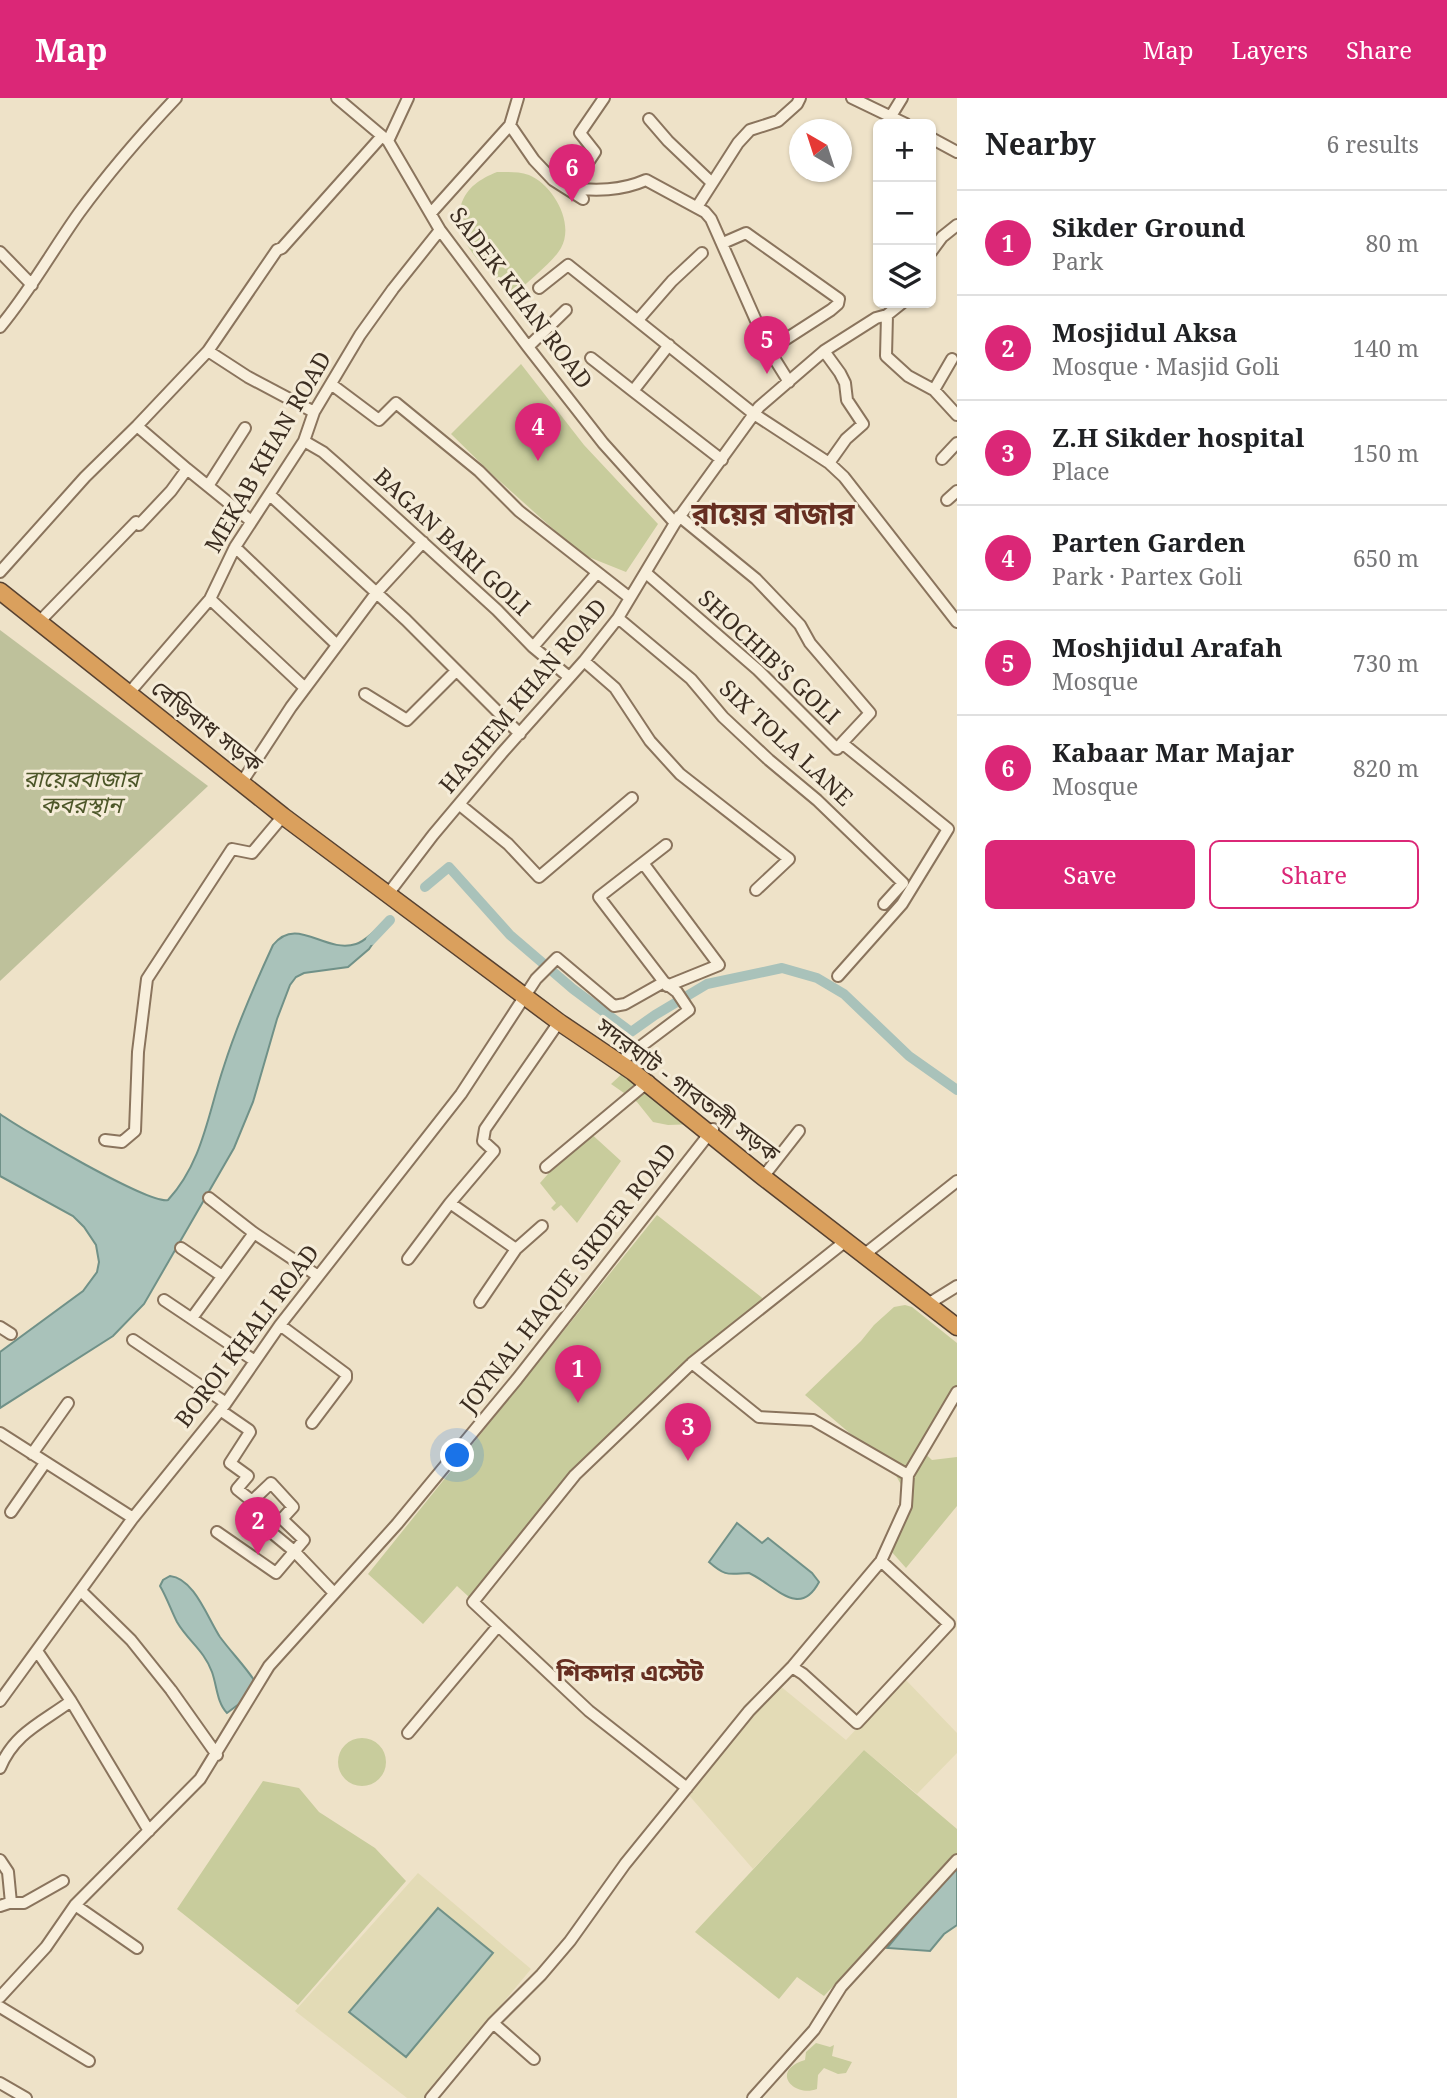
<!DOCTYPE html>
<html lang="en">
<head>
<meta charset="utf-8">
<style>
	:root { --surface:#fff; --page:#f2f2f2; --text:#202124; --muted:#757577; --line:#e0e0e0; --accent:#db2777 }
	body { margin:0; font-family:"Noto Serif","Noto Sans Bengali",serif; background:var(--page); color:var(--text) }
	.controls { position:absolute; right:21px; top:21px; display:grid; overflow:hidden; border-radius:10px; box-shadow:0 2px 5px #0004 }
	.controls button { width:63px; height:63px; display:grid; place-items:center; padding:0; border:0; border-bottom:2px solid var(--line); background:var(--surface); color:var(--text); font:35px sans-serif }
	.compass { position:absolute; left:789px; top:21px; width:63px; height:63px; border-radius:50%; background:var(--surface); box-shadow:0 2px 5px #0004; rotate:321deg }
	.you { position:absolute; left:458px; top:1358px; width:24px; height:24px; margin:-18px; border:5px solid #fff; border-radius:50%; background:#1a73e8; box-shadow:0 0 0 10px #1a73e833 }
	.badge { display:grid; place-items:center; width:46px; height:46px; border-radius:50%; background:var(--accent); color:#fff; font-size:23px; font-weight:700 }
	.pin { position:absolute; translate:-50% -58px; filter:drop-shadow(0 2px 4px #0008) }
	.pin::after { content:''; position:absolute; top:37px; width:24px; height:21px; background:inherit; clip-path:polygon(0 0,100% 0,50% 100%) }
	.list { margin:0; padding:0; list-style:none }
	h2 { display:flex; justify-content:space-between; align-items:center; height:91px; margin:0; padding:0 28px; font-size:30px }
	h2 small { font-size:23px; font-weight:400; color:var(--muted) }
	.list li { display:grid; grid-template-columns:46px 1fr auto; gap:21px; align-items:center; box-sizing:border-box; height:105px; padding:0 28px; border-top:2px solid var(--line) }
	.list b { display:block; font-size:26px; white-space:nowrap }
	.list p { margin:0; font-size:23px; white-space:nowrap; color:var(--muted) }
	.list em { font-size:23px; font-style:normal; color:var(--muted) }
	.actions { display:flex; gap:14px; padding:21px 28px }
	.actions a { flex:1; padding:16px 0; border:2px solid var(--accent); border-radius:10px; text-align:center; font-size:24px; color:var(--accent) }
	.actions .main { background:var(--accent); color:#fff }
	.icon { flex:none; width:38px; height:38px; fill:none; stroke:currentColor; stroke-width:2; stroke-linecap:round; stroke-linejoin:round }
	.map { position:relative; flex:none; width:957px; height:2000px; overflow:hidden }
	header { display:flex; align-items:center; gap:42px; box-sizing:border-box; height:98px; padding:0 35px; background:var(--accent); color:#fff }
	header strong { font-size:33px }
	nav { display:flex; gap:38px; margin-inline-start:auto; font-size:24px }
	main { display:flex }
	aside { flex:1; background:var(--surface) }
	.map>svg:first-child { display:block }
</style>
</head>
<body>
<header>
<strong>Map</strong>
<nav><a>Map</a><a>Layers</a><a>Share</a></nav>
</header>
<main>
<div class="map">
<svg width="957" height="2000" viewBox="0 0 957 2000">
	<rect width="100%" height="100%" fill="#eee2c8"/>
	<path fill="#e3dbb6" d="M904,1580L957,1635V1655L917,1696L864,1652L753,1771L687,1695L779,1587L846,1642Z
		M418,1775L531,1871L424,2000H407L295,1913Z"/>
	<path fill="#c8cc9c" d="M497,74C507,74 518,73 529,77C553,87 575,125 561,150C554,163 527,184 515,196L510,194C487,171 450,143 461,107C467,89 480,81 497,74Z
		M521,266L584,347L658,426L626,474L581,456L494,378L451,336Z
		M625,973L697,1026L668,1027L653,1024L637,1004L611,986Z
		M587,1032L621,1063L577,1125L561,1107L554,1113L551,1110L556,1105L540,1085Z
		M657,1117L765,1202L534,1422L469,1499L457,1488L423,1526L368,1476Z
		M905,1207L912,1209L957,1245V1292L919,1350L932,1362L957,1359V1408L906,1470L890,1452L913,1402L905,1394L893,1372L805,1297L861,1243L874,1227L894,1209Z
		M338 1664a24 24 0 1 1 48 0a24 24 0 1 1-48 0Z
		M864,1652L957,1731V1755L824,1898L797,1879L779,1901L695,1834Z
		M263,1683L299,1690L319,1714L375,1750L406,1783L298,1907L177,1811Z
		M816,1945L830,1949L834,1947L832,1958L852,1964L846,1975L838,1976L824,1970L818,1977L817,1991C794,2000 769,1973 805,1962L806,1954Z"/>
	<path fill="#bec19b" d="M0,532L208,688L0,883Z"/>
	<path fill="#a9c2ba" stroke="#709188" stroke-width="2" d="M375,833H379L380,835L369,851L348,869L304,875L296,879L290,887L277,921L253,1004L234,1050L144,1206L113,1238L0,1310V1254L83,1193L97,1174L99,1164L96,1147L84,1129L73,1118L0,1078V1016C21,1031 150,1107 168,1102C203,1064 208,1015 224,968C237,927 255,886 273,847C297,817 325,856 356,846C363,844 369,838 375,833Z
		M737,1425L762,1445L768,1440L812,1475L819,1484C799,1522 774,1486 749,1475C728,1476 726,1479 709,1464Z
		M170,1478C194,1480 208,1521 220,1539C231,1554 244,1567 254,1582L251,1597L227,1615C217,1605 217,1588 212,1574C204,1552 188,1543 177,1524C171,1512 167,1500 160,1488L163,1482Z
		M957,1766V1827L944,1836L930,1853L887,1850Z
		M438,1810L493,1855L406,1959L349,1914Z"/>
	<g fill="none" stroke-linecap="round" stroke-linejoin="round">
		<path stroke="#a9c2ba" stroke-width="10" d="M425,789L449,769L510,837L573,891L631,934L655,917L707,886L782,870L817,880L844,896L909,958L957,992
			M371,842L390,822"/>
		<defs>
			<path id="minor" d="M337,0L388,43L440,132L528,249L603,345L675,425
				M852,0L906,26
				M891,18L902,0
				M649,21L668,43L711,84
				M510,27L518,0
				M931,40L957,54
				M388,43L408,0
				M568,90C596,93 621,93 646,82L705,114L711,121L769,252L789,284
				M579,91L581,75L595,54L580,35L604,0
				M697,109L738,45L750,32L778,23L797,6L800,0
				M431,115L510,27L534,62L553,82L583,101
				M723,145L746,135L839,201L838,206L831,212L769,252
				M0,154L32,187
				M931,154L942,139L957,127
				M539,190L568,167L754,316L829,365L844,379L957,524
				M887,217L886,258L908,278L934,292L957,317
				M638,222L672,183L702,155
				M0,229C30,193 52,153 79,115C109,74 141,37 176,0
				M669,247L633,293L722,362
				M528,249L566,212
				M208,253L248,279L314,314
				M824,253L840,275L845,285L847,302L863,326L846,341L829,365
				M591,260L633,293
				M331,286L379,322L396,305L479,373L519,413L630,500
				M934,292L952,261
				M304,343L323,354L339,368L497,512L533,549L569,579
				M942,361L957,345
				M187,371L251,423
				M208,388L245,330
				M270,397L406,522L520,636
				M947,402L957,393
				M679,418L756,481L800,527L810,545L870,615L842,645
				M235,449L337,547
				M0,474L85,379L137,328L208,253L277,152L282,150L382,38
				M646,475L758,572L837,651L842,645L948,731L902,806L838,878
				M210,501L305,590
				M618,520L691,581L723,619L769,662L817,702L903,785L884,806
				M39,524L136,424L139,427L171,393L187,371L137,328
				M533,549L597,475
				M584,563L615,590L650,643L680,676L789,761L756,792
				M129,595L210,501L235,449L304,343L314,314L360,237L393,191L440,132
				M365,596L407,622L456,573
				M242,684L291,609L377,494L423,444
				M460,707L508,746L539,779L632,700
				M643,765L719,867L667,888
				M388,796L433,737L502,655L584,563L618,520L675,425L759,309L824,253L876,220L887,217L902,205
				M620,964L689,912L677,894L664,884L599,799L666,747
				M105,1042L122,1044L135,1033L138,954L147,881L232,751L252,755L283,718
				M546,1069L649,983
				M763,1079L799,1033
				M209,1100L254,1135L318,1178
				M450,1105L516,1151
				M181,1150L222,1178
				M865,1156L957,1083
				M408,1161L450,1105L494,1053L483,1043L485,1031L559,924
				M164,1202L255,1263
				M480,1204L516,1151L542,1128
				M928,1206L957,1188
				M192,1220L254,1135
				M280,1227L346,1276V1280L312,1325
				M0,1229L11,1236
				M133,1242L226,1305
				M692,1265L759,1319L813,1322L908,1377
				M0,1335L133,1420
				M32,1356L68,1305
				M11,1414L45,1365
				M260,1425L294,1453L334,1495
				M217,1434L276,1475L304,1442L282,1421L293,1409L271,1385L252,1403L237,1391L248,1378L230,1365L250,1334L249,1332L220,1312
				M81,1493L131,1542L171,1592L217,1657
				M37,1553L71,1603L149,1733
				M792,1569L803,1576L857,1625L949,1526L881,1463
				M0,1603L133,1420L226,1305L280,1227L461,996L536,881L557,860L614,908L625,906L664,884
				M408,1635L498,1528
				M0,1670C14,1635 43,1624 71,1603
				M687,1690L589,1613L473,1504L575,1377L692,1265L847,1142
				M0,1762L8,1774L11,1805
				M75,1807L137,1850
				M0,1808L9,1805H24L63,1783
				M0,1899L46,1849L75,1807L200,1681L269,1568L397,1426L517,1281L713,1031
				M0,1909L89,1963
				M493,1925L534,1961
				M0,1985L26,2000
				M431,2000L493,1925L541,1877L570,1843L625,1766L749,1613L792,1569L881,1463L906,1408L908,1377L957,1294
				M753,2000L814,1932L841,1889L957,1762"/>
			<path id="highway" d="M0,493L283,718L559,924L633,974L763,1079L957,1229"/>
		</defs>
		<use href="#minor" stroke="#8a745d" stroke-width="14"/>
		<use href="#highway" stroke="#584231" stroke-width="19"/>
		<use href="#minor" stroke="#f8efdc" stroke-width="10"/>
		<use href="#highway" stroke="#daa05d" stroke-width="16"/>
	</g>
	<g text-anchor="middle" stroke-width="6" stroke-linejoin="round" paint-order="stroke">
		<g font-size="23" fill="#3b2d21" stroke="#f5ecd8">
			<text transform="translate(521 200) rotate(53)" y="8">SADEK KHAN ROAD</text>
			<text transform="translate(268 354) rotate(-60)" y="8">MEKAB KHAN ROAD</text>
			<text transform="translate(452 444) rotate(43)" y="8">BAGAN BARI GOLI</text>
			<text transform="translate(769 559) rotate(43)" y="8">SHOCHIB'S GOLI</text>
			<text transform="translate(523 598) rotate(-50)" y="8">HASHEM KHAN ROAD</text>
			<text transform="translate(207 628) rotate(38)" y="8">বেড়িবাধ সড়ক</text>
			<text transform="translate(786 645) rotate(43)" y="8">SIX TOLA LANE</text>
			<text transform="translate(688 992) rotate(37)" y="8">সদরঘাট - গাবতলী সড়ক</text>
			<text transform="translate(568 1180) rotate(-52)" y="8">JOYNAL HAQUE SIKDER ROAD</text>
			<text transform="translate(247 1238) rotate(-53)" y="8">BOROI KHALI ROAD</text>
		</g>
		<g font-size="23" font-style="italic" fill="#4c5628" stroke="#f5ecd8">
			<text x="81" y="689">রায়েরবাজার<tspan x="81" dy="26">কবরস্থান</tspan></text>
		</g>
		<g font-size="24" font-weight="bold" fill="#662e21" stroke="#f5ecd8">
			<text x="630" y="1583">শিকদার এস্টেট</text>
		</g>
		<g font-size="30" font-weight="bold" fill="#662e21" stroke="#f5ecd8">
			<text x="773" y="426">রায়ের বাজার</text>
		</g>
	</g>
</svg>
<div class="controls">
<button>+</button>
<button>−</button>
<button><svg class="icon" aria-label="layers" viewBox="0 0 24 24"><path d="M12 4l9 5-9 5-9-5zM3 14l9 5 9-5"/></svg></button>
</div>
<svg class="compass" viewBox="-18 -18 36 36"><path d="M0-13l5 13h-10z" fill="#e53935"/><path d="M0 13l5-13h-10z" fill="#757577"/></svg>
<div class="you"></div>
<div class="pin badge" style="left:578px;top:1305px">1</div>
<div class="pin badge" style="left:258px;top:1457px">2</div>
<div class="pin badge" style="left:688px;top:1363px">3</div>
<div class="pin badge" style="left:538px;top:363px">4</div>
<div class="pin badge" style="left:767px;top:276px">5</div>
<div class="pin badge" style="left:572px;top:104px">6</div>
</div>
<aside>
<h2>Nearby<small>6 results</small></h2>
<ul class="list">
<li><span class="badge">1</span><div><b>Sikder Ground</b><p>Park</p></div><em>80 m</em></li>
<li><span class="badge">2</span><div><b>Mosjidul Aksa</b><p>Mosque · Masjid Goli</p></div><em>140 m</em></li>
<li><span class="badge">3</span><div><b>Z.H Sikder hospital</b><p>Place</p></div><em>150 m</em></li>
<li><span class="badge">4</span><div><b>Parten Garden</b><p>Park · Partex Goli</p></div><em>650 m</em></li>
<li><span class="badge">5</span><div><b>Moshjidul Arafah</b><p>Mosque</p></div><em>730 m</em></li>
<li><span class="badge">6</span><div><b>Kabaar Mar Majar</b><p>Mosque</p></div><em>820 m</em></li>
</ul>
<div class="actions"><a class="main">Save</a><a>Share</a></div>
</aside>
</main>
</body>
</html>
